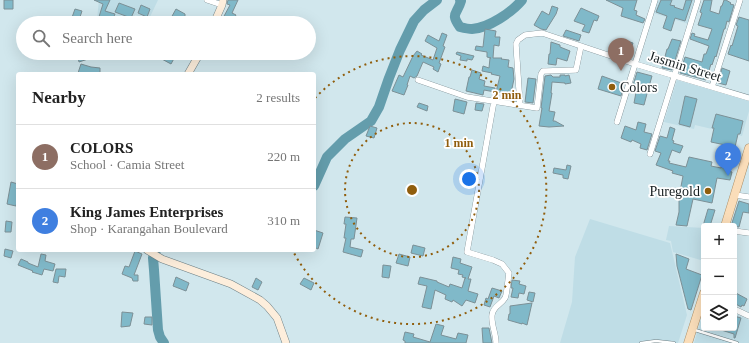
<!DOCTYPE html>
<html lang="en">
<head>
<meta charset="utf-8">
<style>
	:root { --surface:#fff; --page:#f6f6f6; --text:#222; --muted:#767676; --line:#e0e0e0; --accent:#905e0d }
	body { margin:0; font-family:Georgia,serif; background:var(--page); color:var(--text) }
	.controls { position:absolute; right:12px; bottom:12px; display:grid; overflow:hidden; border-radius:4px; box-shadow:0 4px 16px #0002 }
	.controls button { width:36px; height:36px; display:grid; place-items:center; padding:0; border:0; border-bottom:1px solid var(--line); background:var(--surface); color:var(--text); font:20px sans-serif }
	.you { position:absolute; left:469px; top:179px; width:14px; height:14px; margin:-10px; border:3px solid #fff; border-radius:50%; background:#1a73e8; box-shadow:0 0 0 6px #1a73e833 }
	.badge { display:grid; place-items:center; width:26px; height:26px; border-radius:50%; background:var(--accent); color:#fff; font-size:13px; font-weight:700 }
	.pin { position:absolute; translate:-50% -33px; filter:drop-shadow(0 1px 2px #0008) }
	.pin::after { content:''; position:absolute; top:21px; width:14px; height:12px; background:inherit; clip-path:polygon(0 0,100% 0,50% 100%) }
	.list { margin:0; padding:0; list-style:none }
	h2 { display:flex; justify-content:space-between; align-items:center; height:52px; margin:0; padding:0 16px; font-size:17px }
	h2 small { font-size:13px; font-weight:400; color:var(--muted) }
	.list li { display:grid; grid-template-columns:26px 1fr auto; gap:12px; align-items:center; box-sizing:border-box; height:64px; padding:0 16px; border-top:1px solid var(--line) }
	.list b { display:block; font-size:15px; white-space:nowrap }
	.list p { margin:0; font-size:13px; white-space:nowrap; color:var(--muted) }
	.list em { font-size:13px; font-style:normal; color:var(--muted) }
	.icon { flex:none; width:22px; height:22px; fill:none; stroke:currentColor; stroke-width:2; stroke-linecap:round; stroke-linejoin:round }
	.map { position:relative; flex:none; width:749px; height:343px; overflow:hidden }
	.search { position:absolute; background:var(--surface); box-shadow:0 4px 16px #0002; left:16px; top:16px; width:300px; height:44px; display:flex; align-items:center; gap:10px; box-sizing:border-box; padding:0 14px; border-radius:22px; color:var(--muted); font-size:15px }
	.panel { position:absolute; background:var(--surface); box-shadow:0 4px 16px #0002; left:16px; top:72px; width:300px; height:180px; border-radius:4px }
	.map>svg:first-child { display:block }
</style>
</head>
<body>
<div class="map">
<svg width="749" height="343" viewBox="0 0 749 343">
	<rect width="100%" height="100%" fill="#d1e7ed"/>
	<path fill="#bfdde6" d="M99,0H158L149,19L135,15L132,23H113L97,19Z
		M657,0H697L689,24L653,13Z
		M677,80L749,101V111L742,136L695,125L694,129L664,122Z
		M590,219L670,243L687,315L678,343H560L572,302L575,257Z
		M669,226L704,228V261L673,252L671,241L666,240Z
		M704,309V328H734V313L749,320V343H694Z"/>
	<g fill="none" stroke-linecap="round" stroke-linejoin="round">
		<path stroke="#649dac" stroke-width="10" d="M460,0L461,1C457,15 450,13 460,27C464,28 469,29 472,29C489,28 512,12 522,0
			M314,186L327,157L345,139L371,121L379,107L389,78L400,50L414,21L424,10L437,0
			M156,250L153,258L154,270L158,330L160,337L164,343"/>
	</g>
	<path fill="#80b9c9" stroke="#7c9096" d="M4,0H13V9H4Z
		M94,0H110L105,11L115,14L112,21L103,18L102,21L98,20L103,4Z
		M228,0H238L232,13L236,15L232,22L223,18L230,5L227,4Z
		M606,0H637L634,10L637,11L636,15L645,19L643,23L621,16L623,8Z
		M661,0H672L670,5L675,6L674,7L683,10L686,0H692L685,21L675,18L671,31L663,28L667,16L656,12Z
		M704,0H712L710,11L719,14L721,6H722L724,0H726L731,3L730,4L734,5L729,22L727,21L725,29H724L716,57L715,56L712,65L711,64L706,80L680,73L685,57L702,62L704,54H706L709,46L690,39L692,33L695,34L694,36L708,40L712,29L698,25L702,13L700,12Z
		M119,3L135,9L131,18L115,12Z
		M141,5L150,9L147,17L138,13Z
		M552,6L558,8L556,14L546,30L541,29L534,25L542,11L549,15Z
		M581,8L599,16L597,21L594,20L589,33L582,31L585,25L574,21Z
		M75,9L82,11L78,23H70Z
		M176,9L185,14V16L181,23L171,18Z
		M739,17L749,20V61L728,54L731,45L732,46L738,26L736,25Z
		M485,29L496,31L495,37H500L499,46L494,45L493,58H502L501,59L509,60L508,67L513,68L514,79L511,93L502,92V93L496,92L500,76L491,74L492,73L482,71L483,66L489,68L490,58H491L487,57V52L475,50L476,46L483,47Z
		M566,30L581,35L579,41L563,36Z
		M442,33L447,35L443,46L445,47L439,63L441,64L438,72L433,69L434,67L423,62L417,76L414,78L410,76L407,85H408L404,95L392,91L399,75L403,77L413,56L417,51L422,54L421,55L433,60L437,48L425,41L428,35L439,41Z
		M621,39L633,43L629,53L618,50Z
		M672,39L681,41L672,70L662,68L667,49H668Z
		M551,42L560,45V47L570,51L567,61L557,58L556,65L548,64L549,54H550Z
		M457,52L474,56L472,60L467,59V61L460,60L461,56L456,54Z
		M47,53H64L61,59Z
		M77,53H86L88,59L79,62Z
		M163,53H177L171,64L160,58Z
		M81,64L91,67L100,68V74H81L78,73Z
		M722,68L730,71L726,85L718,83Z
		M472,70L481,73L479,79L485,81L484,86L495,88V92L484,90L483,95L466,91L469,77H470Z
		M637,72L652,76L648,90L644,105L634,103L637,87L633,85Z
		M551,75L553,77H560V75H565V76L569,75L571,83L565,84V83L552,82L551,93H552L549,111L555,112L553,121H555L564,126L549,127L539,126L542,108H541L545,76Z
		M602,76L624,84L621,96L598,89Z
		M528,78L536,79L533,103L525,102Z
		M685,96L697,99L690,127L679,124Z
		M455,99L467,102L464,114L453,111Z
		M419,103L428,106L427,111L417,107Z
		M476,103L484,104L482,111L475,110Z
		M716,114L743,121L740,134H738L735,147L711,142L714,128H712Z
		M638,122L646,124L644,132L652,134L647,150L640,148L641,144L632,140L631,142L621,138L625,126L636,130Z
		M370,126L377,128L374,138L366,136Z
		M670,127L675,129L672,140L674,141L673,143L683,146L680,153L672,150L668,161H670L669,163L686,167L689,157L712,162L711,166L721,168L722,163L730,165L728,171L732,172L730,180L717,178L712,203L693,199L687,226L676,225L679,212V197L683,176L672,173L673,171L656,165L661,153L655,151L660,136L667,138Z
		M567,165L571,166L568,179L563,178V175L553,173L554,168L566,170Z
		M11,182L18,184V197L16,206L7,204Z
		M739,201L749,204V213L743,212L739,227L731,226Z
		M708,209L715,210L710,226H703Z
		M345,217L357,218L354,239H351L350,247L363,250L361,257L343,252L346,238H344L346,224H344Z
		M6,221L12,222L11,232H5Z
		M314,230L323,233L318,249L314,247Z
		M413,245L425,248L423,256L411,253Z
		M5,249L13,251L11,258L4,256Z
		M135,251L142,254L134,275H138V281H133L132,278L122,274L125,266L129,267Z
		M41,254L46,255L45,261L55,264L53,271L44,269L42,275L32,272L33,271L18,265L21,259L28,262V263L38,267Z
		M399,254L410,257L408,266L396,263Z
		M676,254L689,259L686,269L702,275L691,310L688,309L677,266Z
		M453,257L461,259L460,263L472,267L468,279H471L468,291L478,294L475,303L466,300L462,306L453,300L452,302L445,299L446,295L435,290L431,309L422,307L427,286L418,284L420,277L437,281V282L449,287L450,284L462,288L465,278H466L462,277L463,275L458,274L459,270L451,268Z
		M383,265L391,266L389,278L382,277Z
		M56,269H66L65,277L59,276L58,283L53,282Z
		M176,277L189,283L186,291L173,286Z
		M256,278L262,282L258,290L252,287Z
		M304,278L314,283L311,290L300,284Z
		M512,280L520,281L519,284L526,286L524,294L519,293L518,298L511,297L513,288H511Z
		M492,288L502,291L499,298L494,296L490,307L484,305L486,298L488,299Z
		M529,292L535,293L533,302L527,300Z
		M734,292L747,299L744,306L742,305L741,307L734,303Z
		M532,303L527,325L522,323V324L508,320L509,314H510V306Z
		M122,312L133,313L130,326L121,327Z
		M734,316L741,318L735,338H734V334L718,329V328H734Z
		M145,317H152V325L144,324Z
		M436,324L444,326L441,335L456,339L458,333L468,335L466,343H405V341L403,340L405,332L414,334L413,337L430,342Z
		M482,328H489L492,343H483Z"/>
	<g fill="none" stroke-linecap="round" stroke-linejoin="round">
		<defs>
			<path id="lane" d="M695,330L737,343
				M641,343L656,341L674,343"/>
			<path id="street" d="M207,0L222,5
				M418,80L467,97L537,108L541,74L543,71H546L576,70L581,46
				M712,87L740,0
				M494,101L467,252L493,260L502,264L509,273C508,278 507,295 505,298C501,305 493,306 492,315C491,325 496,333 496,343
				M520,105L516,44L518,40L525,35L542,33L635,64L749,98
				M617,122L655,0
				M650,154L698,0
				M735,195L749,197
				M734,231L749,233
				M734,309L749,316"/>
			<path id="secondary" d="M214,23L222,5L223,0
				M188,74L200,53
				M147,250L162,259L231,284L260,300L267,306L277,318L286,343"/>
			<path id="primary" d="M725,226L749,148
				M688,343L704,293"/>
		</defs>
		<use href="#lane" stroke="#6b7e84" stroke-width="3.5"/>
		<use href="#street" stroke="#6b7e84" stroke-width="6"/>
		<use href="#secondary" stroke="#6b7e84" stroke-width="8"/>
		<use href="#primary" stroke="#a88b65" stroke-width="9"/>
		<use href="#lane" stroke="#fff" stroke-width="2.5"/>
		<use href="#street" stroke="#fff" stroke-width="5.5"/>
		<use href="#secondary" stroke="#fdeedc" stroke-width="7"/>
		<use href="#primary" stroke="#faddb9" stroke-width="8"/>
	</g>
	<g fill="none" stroke="#905e0d" stroke-width="2" stroke-dasharray="2 4">
		<circle cx="412" cy="190" r="67"/>
		<path d="M315 98A134 134 0 1 1 293 251"/>
	</g>
	<g fill="#905e0d" stroke="#fff" stroke-width="1.5">
		<circle cx="612" cy="87" r="4"/>
		<circle cx="708" cy="191" r="4"/>
	</g>
	<g text-anchor="middle" stroke-width="3.5" stroke-linejoin="round" paint-order="stroke">
		<g font-size="14" fill="#161e20" stroke="#fff">
			<text transform="translate(685 66) rotate(17)" y="5">Jasmin Street</text>
		</g>
		<g font-size="14" fill="#161e20" stroke="#fff" text-anchor="start">
			<text x="620" y="92">Colors</text>
			<text x="700" y="196" text-anchor="end">Puregold</text>
		</g>
	</g>
	<circle cx="412" cy="190" r="6" fill="#905e0d" stroke="#fff" stroke-width="2"/>
	<g font-size="12" text-anchor="middle" font-weight="bold" fill="#905e0d" stroke="#fff" stroke-width="3.5" stroke-linejoin="round" paint-order="stroke">
		<text x="507" y="99">2 min</text>
		<text x="459" y="147">1 min</text>
	</g>
</svg>
<div class="controls">
<button>+</button>
<button>−</button>
<button><svg class="icon" aria-label="layers" viewBox="0 0 24 24"><path d="M12 4l9 5-9 5-9-5zM3 14l9 5 9-5"/></svg></button>
</div>
<div class="you"></div>
<div class="pin badge" style="left:621px;top:71px;background:#8d6e63">1</div>
<div class="pin badge" style="left:728px;top:176px;background:#3f7fe0">2</div>
<div class="search"><svg class="icon" aria-label="search" viewBox="0 0 24 24"><circle cx="10" cy="10" r="6"/><path d="M15 15l6 6"/></svg>Search here</div>
<section class="panel">
<h2>Nearby<small>2 results</small></h2>
<ul class="list">
<li><span class="badge" style="background:#8d6e63">1</span><div><b>COLORS</b><p>School · Camia Street</p></div><em>220 m</em></li>
<li><span class="badge" style="background:#3f7fe0">2</span><div><b>King James Enterprises</b><p>Shop · Karangahan Boulevard</p></div><em>310 m</em></li>
</ul>
</section>
</div>
</body>
</html>
